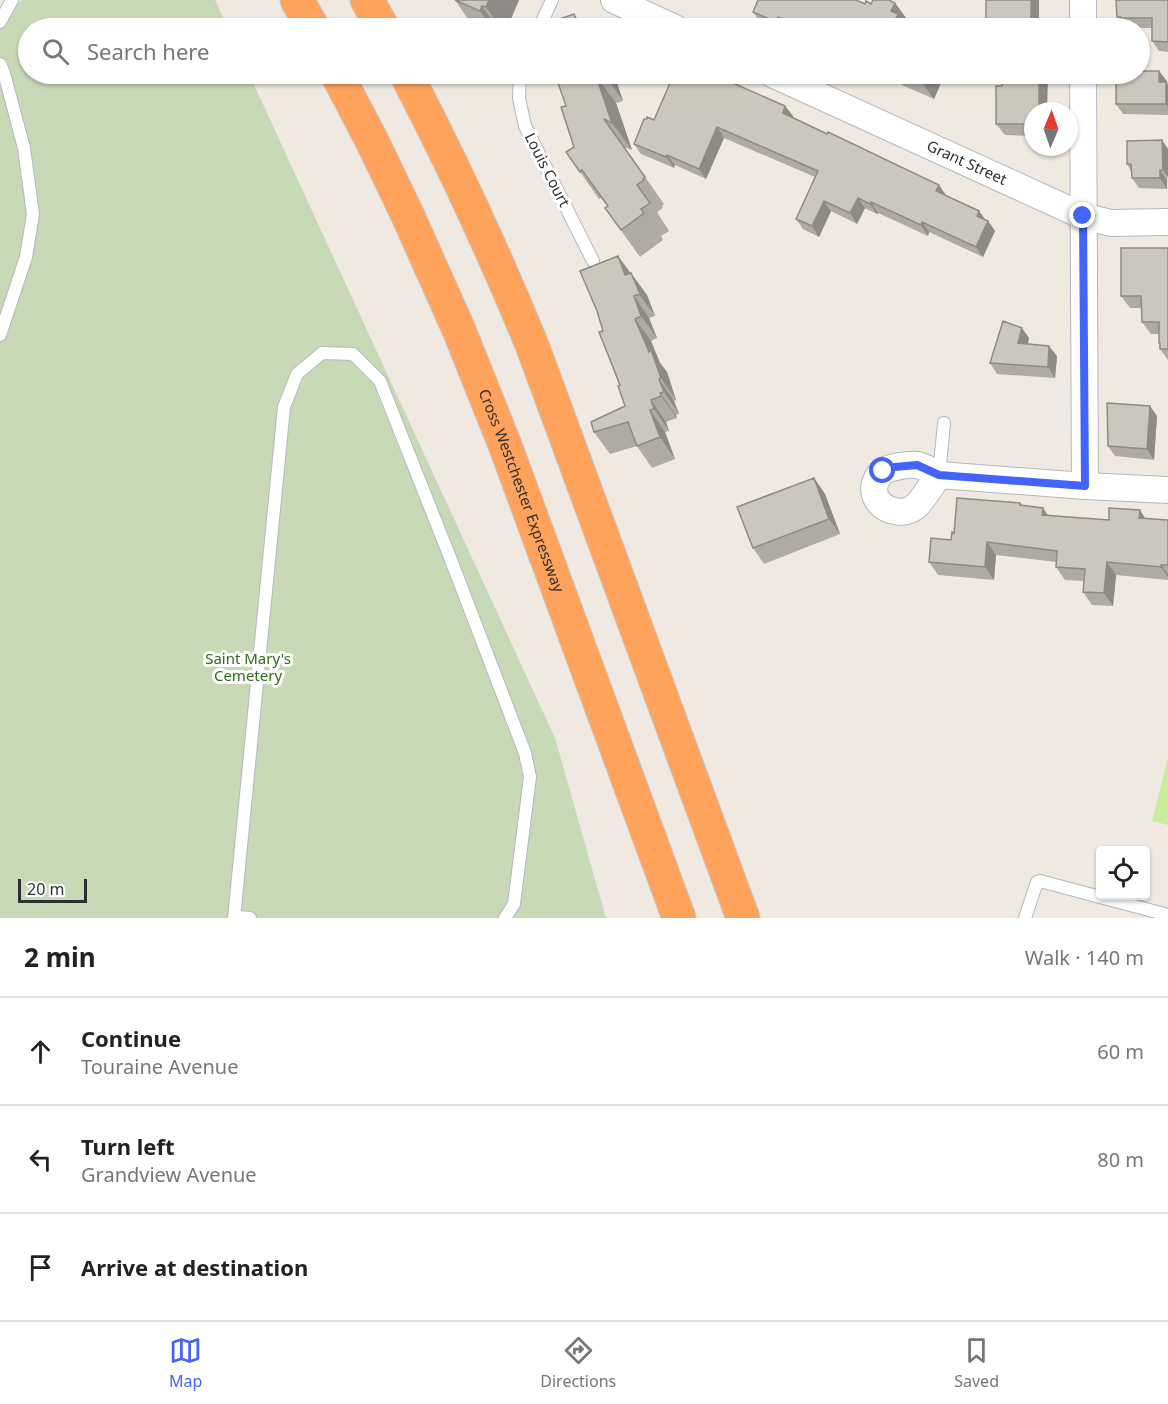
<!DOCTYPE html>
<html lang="en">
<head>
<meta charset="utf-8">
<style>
	:root { --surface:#fff; --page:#f2f2f2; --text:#222; --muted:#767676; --line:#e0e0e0; --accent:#4264fb }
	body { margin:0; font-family:"Noto Sans",sans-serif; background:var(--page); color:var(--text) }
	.controls { position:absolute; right:18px; bottom:18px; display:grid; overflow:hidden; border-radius:6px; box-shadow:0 2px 4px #0004 }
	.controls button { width:54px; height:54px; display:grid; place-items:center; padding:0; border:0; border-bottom:2px solid var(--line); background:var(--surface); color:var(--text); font:30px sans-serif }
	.compass { position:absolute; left:1024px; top:102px; width:54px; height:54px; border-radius:50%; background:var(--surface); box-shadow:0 2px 4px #0004; rotate:2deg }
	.scale { position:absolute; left:18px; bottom:15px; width:69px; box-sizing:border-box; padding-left:6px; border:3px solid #2e2e2e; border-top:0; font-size:16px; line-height:21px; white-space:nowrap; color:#2e2e2e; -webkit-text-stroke:4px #fff; paint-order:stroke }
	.stop { position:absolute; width:18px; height:18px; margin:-14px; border:4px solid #4264fb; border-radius:50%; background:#fff }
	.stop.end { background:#4264fb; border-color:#fff; box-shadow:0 2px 6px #0008 }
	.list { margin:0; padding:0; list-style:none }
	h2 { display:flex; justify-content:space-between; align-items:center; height:78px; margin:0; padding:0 24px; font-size:26px }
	h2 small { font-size:20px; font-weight:400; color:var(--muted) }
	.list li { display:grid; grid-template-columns:39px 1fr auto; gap:18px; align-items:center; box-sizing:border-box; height:108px; padding:0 24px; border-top:2px solid var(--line) }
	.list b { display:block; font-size:22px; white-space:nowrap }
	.list p { margin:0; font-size:20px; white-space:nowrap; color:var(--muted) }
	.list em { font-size:20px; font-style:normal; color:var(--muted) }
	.icon { flex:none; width:33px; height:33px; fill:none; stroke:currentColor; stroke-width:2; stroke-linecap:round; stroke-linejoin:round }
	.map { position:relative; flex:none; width:1168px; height:918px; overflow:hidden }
	.search { position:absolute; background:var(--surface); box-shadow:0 2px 4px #0004; left:18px; right:18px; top:18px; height:66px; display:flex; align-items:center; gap:15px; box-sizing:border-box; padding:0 21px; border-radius:33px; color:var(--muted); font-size:22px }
	.sheet { height:402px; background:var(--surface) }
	nav { display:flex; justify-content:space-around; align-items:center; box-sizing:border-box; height:84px; border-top:2px solid var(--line); background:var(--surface); font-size:16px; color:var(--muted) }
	nav a { display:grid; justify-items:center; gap:3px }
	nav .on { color:var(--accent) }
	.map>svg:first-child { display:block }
</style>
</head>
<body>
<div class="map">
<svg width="1168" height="918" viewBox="0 0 1168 918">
	<rect width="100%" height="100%" fill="#efe9e1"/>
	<path fill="#c8d9b8" d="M22,0H215L228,28H28V74H249L555,738L606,918H0V20Z"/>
	<path fill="#c9ec9a" d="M1168,758V825L1152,821Z"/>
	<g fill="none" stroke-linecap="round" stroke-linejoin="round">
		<defs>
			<path id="service" d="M0,22L12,0
				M539,28L552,0
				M0,64L4,73L24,148L33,214L26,257L0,335
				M520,74L519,98L525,126L593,261
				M939,475L944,423
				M234,918L284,407L297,374L322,353L353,354L380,381L451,560L525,753L530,777L514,904L505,918
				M238,918L239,917L250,918
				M1025,918L1037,882L1040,881L1168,915"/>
			<g id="minor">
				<path d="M614,0L675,28"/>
				<path d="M1083,28V0"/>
				<path id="s1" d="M772,74L1083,216L1111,223L1168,222"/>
				<path d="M1083,74L1085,486"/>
				<path d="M939,475C932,484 925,497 917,505C911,511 902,513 895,511C876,508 867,488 881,473C887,467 909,464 917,465C924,466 932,472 939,475L1085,486L1168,490"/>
			</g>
			<g id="motorway">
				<path d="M297,0L313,28"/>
				<path d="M367,0L383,28"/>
				<path id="s2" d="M337,74L373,143L408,216L459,330L505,445L679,918"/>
				<path d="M406,74C452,162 494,253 532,345L743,918"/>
			</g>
		</defs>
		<use href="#service" stroke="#b4b7c1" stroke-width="14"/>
		<use href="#minor" stroke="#b4b7c1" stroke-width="28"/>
		<use href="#motorway" stroke="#c9c9c9" stroke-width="35"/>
		<use href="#service" stroke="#fff" stroke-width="12"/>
		<use href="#minor" stroke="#fff" stroke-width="26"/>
		<use href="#motorway" stroke="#ffa35c" stroke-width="33"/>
	</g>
	<path fill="#afaba4" d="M455,0H519L507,28H474Z
		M986,0H1039V28H991L986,22Z
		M1168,0V52L1159,51L1152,41V28H1128L1127,27H1124L1117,17Z
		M895,3L906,18L904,22L908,28H767L763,27L753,12Z
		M555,74H611L616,80L623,101L616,103L632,150L624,147L664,204L662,206L663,208L657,212L669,231L661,236L663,240L640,257L605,208L607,206L601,198L599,199L566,152L574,147L566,106Z
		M887,74H945L934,99L902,85L896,78Z
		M1002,74H1052V80H1048L1033,111V136L1005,135L996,124L1002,86Z
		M1167,81L1168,86V115L1123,114L1116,104Z
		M725,82L785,106L793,116L792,117L939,185L946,196L979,211L985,219L988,221L995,231L983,257L929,232L928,236L878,213L877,214L865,208L857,224L831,211L819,237L803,229L796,219L815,177L724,138L706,179L675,165L674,168L641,154L634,144L647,119L654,120Z
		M1162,140L1168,149L1167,189L1139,188L1132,178L1131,171L1127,164Z
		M1168,248V360L1160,349L1159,334H1151L1142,322V308H1130L1121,296Z
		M631,273L647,295L655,316L649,318L657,338L651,341L660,363L667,372L676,400L674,401L679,414L676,415L677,418L666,422L669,431L665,432L675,459L652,468L637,446L610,454L594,432L625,406L603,331Z
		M1029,338L1028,344L1057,356L1055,378L997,374L990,363Z
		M1157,416L1154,460L1115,456L1108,446Z
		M814,478L825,494L840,534L764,564L753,548Z
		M1020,503L1022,505L1049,516L1109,520L1145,518L1168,520V580L1116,575L1113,606L1092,605L1083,592L1084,581L1065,580L1056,567V562L996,555L994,580L938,575L929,562L951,540L954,533Z"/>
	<path fill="#8e8b86" d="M489,0H519L507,28H501L486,7Z
		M1031,0H1039V28H1031Z
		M895,3L906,18L904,22L908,28H891V11Z
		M482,6L498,28H492L480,11Z
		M574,14L584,28H579Z
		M778,17L786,28H780L776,22Z
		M1159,71L1167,81L1168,86V108L1166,104L1159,82Z
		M604,74H611L616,80L623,101Z
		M928,74H945L934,99L923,84Z
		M1039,74H1043L1048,80L1047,111H1039Z
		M1048,74H1052V80Z
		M596,76L616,103L632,150L612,123Z
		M785,106L793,116L790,123L783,113Z
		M717,127L724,138L706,179L699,169Z
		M1162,140L1168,149V177L1163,170Z
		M667,155L675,165L674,168L666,157Z
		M1160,170L1167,180V189L1160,178Z
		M939,185L946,195L944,202L936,191Z
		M858,198L865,208L857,224L850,213Z
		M824,201L831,211L819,237L812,226Z
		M871,202L878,213L877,214L870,204Z
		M979,211L986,221L977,216Z
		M988,221L995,231L983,257L976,247Z
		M922,222L929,232L928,236L921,225Z
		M618,256L647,295L655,316L625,275Z
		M634,296L649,318L657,338L641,316Z
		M635,319L651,341L660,363L667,372L676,400L661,378Z
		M1022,328L1029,338L1025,354L1018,343Z
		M1049,346L1057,356L1055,378L1048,367Z
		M659,379L674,401L679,414L664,392Z
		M660,393L676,415L677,418L661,396Z
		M651,400L666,422L669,431L654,409Z
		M1150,406L1157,416L1154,460L1147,449Z
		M650,410L665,432L675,459L660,437Z
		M814,478L825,494L840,534L829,519Z
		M1043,508L1052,521L1042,515Z
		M1140,510L1148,523L1139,518Z
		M987,542L996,555L994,580L985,567Z
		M1107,562L1116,575L1113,606L1104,593Z
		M1161,565L1168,574V577L1161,567Z"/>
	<path fill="#cbc7bf" stroke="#8e8b86" stroke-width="1.5" d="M455,0H489L486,7L482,6L480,11Z
		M758,0H856L865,4L866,1L871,4L873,0H889L895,3L891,11L898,14L891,28H801L778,17L776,22L753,12Z
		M986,0H1031V28H994V22H986Z
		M1116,0H1168V42L1152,41V18H1121V17H1117Z
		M574,14L579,28H534Z
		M1140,71H1159V82H1166V104H1116V74H1140Z
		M555,74H603L596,76L612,123L604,119L645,177L643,179L644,180L637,185L650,203L641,209L644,213L621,230L605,208L608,206L582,170L580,172L566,152L574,147L561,107L566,106Z
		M674,74H707L725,82L726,80L785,106L783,113L827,134L828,132L939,185L936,191L979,211L977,216L988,221L976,247L922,222L921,225L871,202L870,204L858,198L850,213L824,201L812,226L796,219L818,171L717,127L699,169L667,155L666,157L634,144L644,119H647V117L654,120Z
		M899,74H928L923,84Z
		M1002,74H1039V111H1033V124H996V86H1002Z
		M1162,140L1163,170H1160V178H1132L1131,164H1127V141Z
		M1121,248H1168V349H1160V343H1159V322H1142L1141,296H1121Z
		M618,256L625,275L631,273L640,294L634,296L641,316L635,319L649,352L651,350L661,378L659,379L664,392L660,393L661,396L651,400L654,409L650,410L660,437L637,446L628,422L594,432L591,422L625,406L618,386L620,385L599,332L603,331L597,311L580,271Z
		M1003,321L1022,328L1018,343L1049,346L1048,367L990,363Z
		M1107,403L1150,406L1147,449L1108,446Z
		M814,478L829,519L753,548L737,507Z
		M957,498L1020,503V505L1043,508L1042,515L1109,520V508L1140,510L1139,518L1168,520V565H1161V567L1107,562L1104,593L1083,592L1085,569L1056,567L1057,551L987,542L985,567L929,562L931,538L951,540L952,532L954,533Z"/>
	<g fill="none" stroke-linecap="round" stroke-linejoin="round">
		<path stroke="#4264fb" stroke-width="8" d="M883,471L895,467L917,465L939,475L1085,486L1083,216"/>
	</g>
	<g text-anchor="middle" stroke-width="6" stroke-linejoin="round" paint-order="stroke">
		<g font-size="15" fill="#2e2e2e" stroke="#fff">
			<text dy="5" stroke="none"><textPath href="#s1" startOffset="214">Grant Street</textPath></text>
			<text transform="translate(547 170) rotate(63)" y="5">Louis Court</text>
			<text dy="5" stroke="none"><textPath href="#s2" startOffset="456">Cross Westchester Expressway</textPath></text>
		</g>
		<g font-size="15" fill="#2c6e1b" stroke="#fff">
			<text x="248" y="664">Saint Mary's<tspan x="248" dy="17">Cemetery</tspan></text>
		</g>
	</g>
</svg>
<div class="controls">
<button><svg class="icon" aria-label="locate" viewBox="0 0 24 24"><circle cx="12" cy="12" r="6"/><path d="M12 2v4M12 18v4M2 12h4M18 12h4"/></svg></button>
</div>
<svg class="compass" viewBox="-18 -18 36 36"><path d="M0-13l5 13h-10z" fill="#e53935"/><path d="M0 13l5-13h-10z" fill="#767676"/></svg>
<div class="scale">20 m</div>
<div class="stop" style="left:883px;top:471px"></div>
<div class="stop end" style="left:1083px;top:216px"></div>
<div class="search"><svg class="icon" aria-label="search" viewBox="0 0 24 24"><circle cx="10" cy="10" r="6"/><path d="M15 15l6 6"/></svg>Search here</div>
</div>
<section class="sheet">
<h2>2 min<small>Walk · 140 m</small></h2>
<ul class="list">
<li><svg class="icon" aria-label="ahead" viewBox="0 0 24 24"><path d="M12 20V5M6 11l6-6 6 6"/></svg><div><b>Continue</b><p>Touraine Avenue</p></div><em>60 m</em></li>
<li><svg class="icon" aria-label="left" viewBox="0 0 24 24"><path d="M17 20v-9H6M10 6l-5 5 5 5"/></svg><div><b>Turn left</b><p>Grandview Avenue</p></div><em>80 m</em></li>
<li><svg class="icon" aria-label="arrive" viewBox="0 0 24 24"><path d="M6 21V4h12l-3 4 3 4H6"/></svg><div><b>Arrive at destination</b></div></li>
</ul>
</section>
<nav>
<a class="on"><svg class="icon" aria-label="map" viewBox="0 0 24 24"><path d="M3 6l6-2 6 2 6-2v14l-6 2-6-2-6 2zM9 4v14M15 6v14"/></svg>Map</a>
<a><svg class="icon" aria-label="directions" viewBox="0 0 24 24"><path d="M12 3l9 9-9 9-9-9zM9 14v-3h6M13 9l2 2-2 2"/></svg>Directions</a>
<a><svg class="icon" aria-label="saved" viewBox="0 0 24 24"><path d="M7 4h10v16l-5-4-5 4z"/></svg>Saved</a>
</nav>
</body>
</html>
